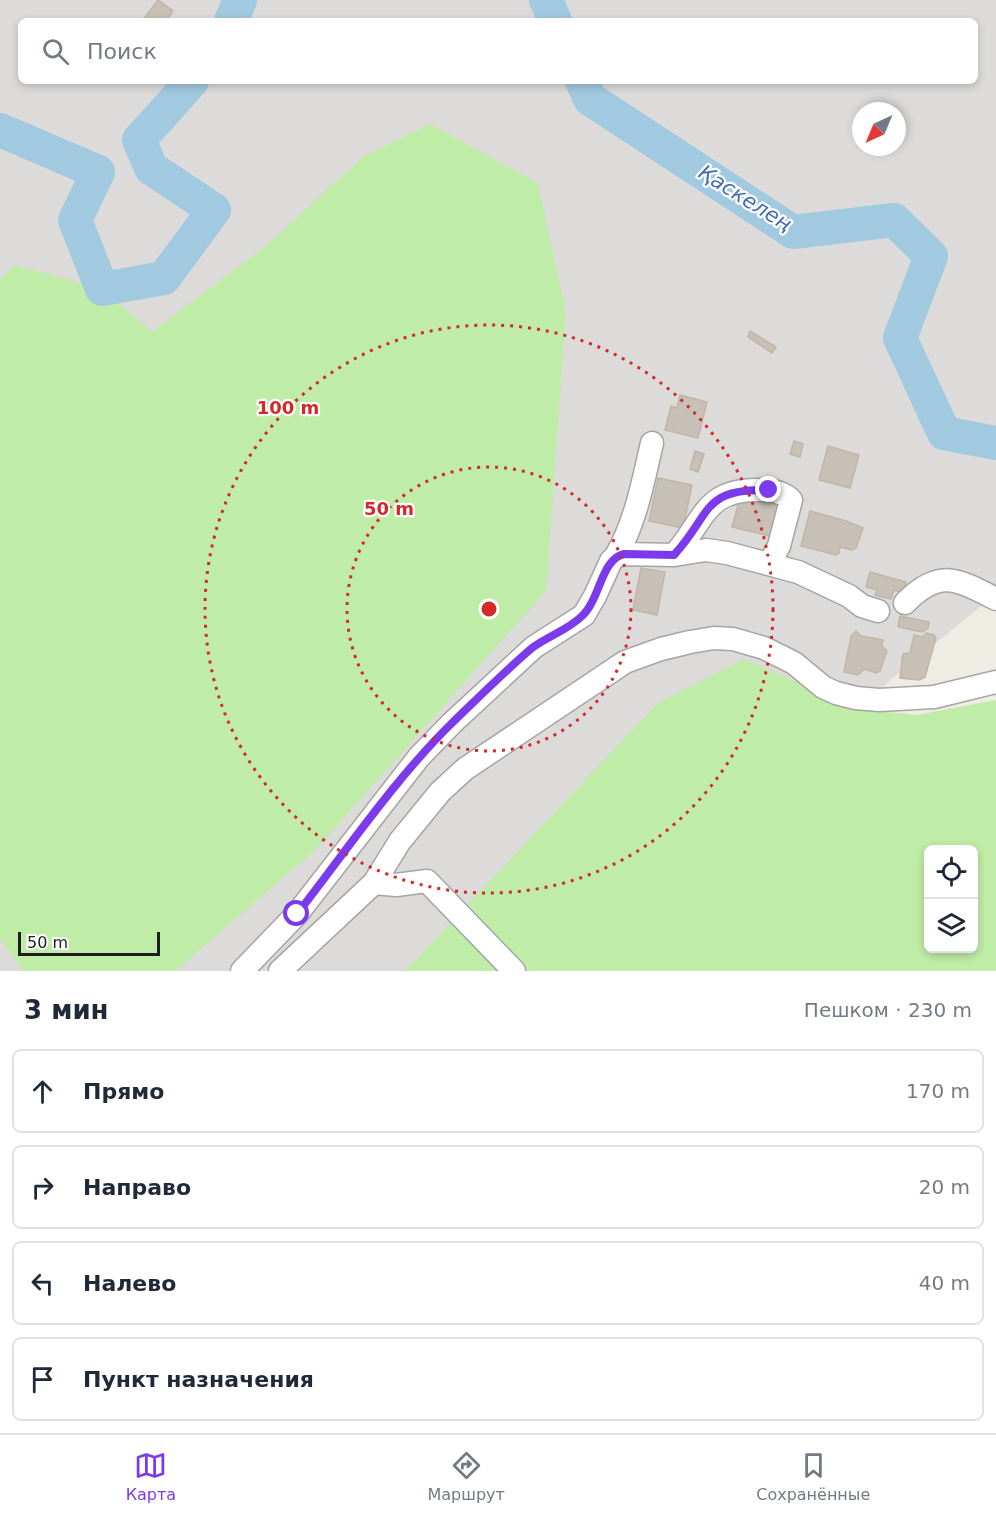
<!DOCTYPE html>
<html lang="ru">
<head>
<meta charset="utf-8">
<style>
	:root { --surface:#fff; --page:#f2f2f3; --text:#1f2937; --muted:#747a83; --line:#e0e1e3; --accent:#7c3aed }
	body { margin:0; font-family:"DejaVu Sans",sans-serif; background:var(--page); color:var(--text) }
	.controls { position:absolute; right:18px; bottom:18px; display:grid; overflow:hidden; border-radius:9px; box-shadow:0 3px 9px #0003 }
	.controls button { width:54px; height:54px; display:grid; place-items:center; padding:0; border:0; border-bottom:2px solid var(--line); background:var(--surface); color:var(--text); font:30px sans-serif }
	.compass { position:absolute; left:852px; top:102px; width:54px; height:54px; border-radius:50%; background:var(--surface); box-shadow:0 3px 9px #0003; rotate:224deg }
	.scale { position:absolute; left:18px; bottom:15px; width:142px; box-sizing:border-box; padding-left:6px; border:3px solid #1e1e1e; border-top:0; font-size:16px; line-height:21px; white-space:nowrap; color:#1e1e1e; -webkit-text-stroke:4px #fff; paint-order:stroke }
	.stop { position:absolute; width:18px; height:18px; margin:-14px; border:4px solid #7c3aed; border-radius:50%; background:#fff }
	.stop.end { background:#7c3aed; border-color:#fff; box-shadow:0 2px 6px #0008 }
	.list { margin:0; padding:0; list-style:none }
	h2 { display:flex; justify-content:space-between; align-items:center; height:78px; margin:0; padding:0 24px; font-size:26px }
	h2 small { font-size:20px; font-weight:400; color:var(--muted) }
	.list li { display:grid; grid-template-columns:39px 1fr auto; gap:18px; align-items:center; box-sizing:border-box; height:84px; margin:0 12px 12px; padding:0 12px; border:2px solid var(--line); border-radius:9px }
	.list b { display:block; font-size:22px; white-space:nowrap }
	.list em { font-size:20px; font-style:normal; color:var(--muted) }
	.icon { flex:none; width:33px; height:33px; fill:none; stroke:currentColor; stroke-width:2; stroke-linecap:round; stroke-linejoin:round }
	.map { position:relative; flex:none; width:996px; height:971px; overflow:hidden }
	.search { position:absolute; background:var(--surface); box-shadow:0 3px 9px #0003; left:18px; right:18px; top:18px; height:66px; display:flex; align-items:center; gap:15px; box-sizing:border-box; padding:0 21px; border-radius:9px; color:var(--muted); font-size:22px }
	.sheet { height:462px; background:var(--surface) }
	nav { display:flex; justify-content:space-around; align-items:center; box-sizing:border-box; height:84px; border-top:2px solid var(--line); background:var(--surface); font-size:16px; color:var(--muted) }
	nav a { display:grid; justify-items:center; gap:3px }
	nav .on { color:var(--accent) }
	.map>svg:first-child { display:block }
</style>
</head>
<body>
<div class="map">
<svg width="996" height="971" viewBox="0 0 996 971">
	<rect width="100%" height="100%" fill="#efede3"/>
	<path fill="#dcdbda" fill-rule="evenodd" d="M0,0H996V594L534,971H0ZM21,21H975V81H21ZM861,111H897V147H861Z"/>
	<path fill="#bfeca6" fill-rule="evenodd" d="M430,124L538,183L566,313L546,591L314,851L175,971H24L0,938V280L15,265L102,289L152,332L267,245L364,156Z
		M744,659L857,709L917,715L996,700V971H405L658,703ZM928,850H974V948H928Z"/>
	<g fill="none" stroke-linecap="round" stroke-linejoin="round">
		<path stroke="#a1c9df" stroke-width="34" d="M546,0L555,21
			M231,21L240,0
			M582,81L590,99L793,232L894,220L931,256L900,338L944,433L996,443
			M0,130L98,172L75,220L102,289L164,278L214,210L151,168L139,140L192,81"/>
	</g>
	<path fill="#c7c0b6" stroke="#c1b5a5" stroke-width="1.5" d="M158,0L173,11L166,21H142Z
		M750,331L776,347L772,353L748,337Z
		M680,395L707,402L698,438L665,430L671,406L677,408Z
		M794,441L803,444L800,457L790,454Z
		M828,446L859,455L850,488L819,480Z
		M695,451L704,454L698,472L690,469Z
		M658,478L692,485L683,528L649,521Z
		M741,494L781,504L773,537L732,527Z
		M810,511L846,521L863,528L856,548L852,550L840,547L839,553L836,555L801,546Z
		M641,568L665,572L657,615L633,610Z
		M870,572L906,582L903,593L894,590L891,599L875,595L877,590L866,587Z
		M900,616L929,622L928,628L922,632L898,627Z
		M856,631L861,636L883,640L882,646L887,651L880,671L876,673L864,669L858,675L844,672L851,636Z
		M926,633L934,635L936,638L925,677L919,680L900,678L903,654L910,653L914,635L923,637Z"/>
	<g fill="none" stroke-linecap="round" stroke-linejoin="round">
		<defs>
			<path id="street" d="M674,555C705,521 704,488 761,490C772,490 783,492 791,500L779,546L769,564
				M616,556C636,521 643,482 652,443
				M905,603C939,568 957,579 996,599
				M374,883L396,885L427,881L514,971
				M242,971L297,914L419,757L452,723L534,647L584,615L595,596L611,561L616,556L624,554L674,555L706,550L727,553L798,572L849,596L862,606L878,611
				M280,971L374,883L400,841L440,792L465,769L625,662L661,649L690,642L714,638L733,639L764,648L794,663L823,687L836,693L856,698L879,700L934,697L996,682"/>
		</defs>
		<use href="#street" stroke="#a5a5a5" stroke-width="25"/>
		<use href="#street" stroke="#fff" stroke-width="22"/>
	</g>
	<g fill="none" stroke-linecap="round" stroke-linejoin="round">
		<path stroke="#7c3aed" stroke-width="8" d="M297,914C347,850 394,780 452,723C478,698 505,671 532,648C548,636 568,630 582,616C600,600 601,559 624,554L674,555C712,514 701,488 769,490"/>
	</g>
	<g fill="none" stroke="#d62828" stroke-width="3" stroke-dasharray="3 6">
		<circle cx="489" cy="609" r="142"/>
		<circle cx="489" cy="609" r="284"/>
	</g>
	<g text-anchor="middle" stroke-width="4.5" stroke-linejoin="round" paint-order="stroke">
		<g font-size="21" font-style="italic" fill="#466eb1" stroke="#fff">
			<text transform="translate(745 198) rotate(32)" y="7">Қаскелең</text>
		</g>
	</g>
	<circle cx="489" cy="609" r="9" fill="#d62828" stroke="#fff" stroke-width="3"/>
	<g font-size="18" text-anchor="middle" font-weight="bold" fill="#d62828" stroke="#fff" stroke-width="4.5" stroke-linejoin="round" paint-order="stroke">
		<text x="288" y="414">100 m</text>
		<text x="389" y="515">50 m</text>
	</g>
</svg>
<div class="controls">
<button><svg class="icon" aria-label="locate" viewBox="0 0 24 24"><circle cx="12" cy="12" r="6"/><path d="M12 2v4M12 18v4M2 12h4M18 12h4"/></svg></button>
<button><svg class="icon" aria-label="layers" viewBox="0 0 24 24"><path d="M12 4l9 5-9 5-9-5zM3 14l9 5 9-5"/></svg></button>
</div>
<svg class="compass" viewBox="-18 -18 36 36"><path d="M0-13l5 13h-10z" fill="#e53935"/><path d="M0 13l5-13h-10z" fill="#747a83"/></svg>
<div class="scale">50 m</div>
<div class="stop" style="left:297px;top:914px"></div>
<div class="stop end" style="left:769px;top:490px"></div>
<div class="search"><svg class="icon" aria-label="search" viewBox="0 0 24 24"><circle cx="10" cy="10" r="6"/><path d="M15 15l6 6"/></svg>Поиск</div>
</div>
<section class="sheet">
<h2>3 мин<small>Пешком · 230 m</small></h2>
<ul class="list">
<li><svg class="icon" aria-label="ahead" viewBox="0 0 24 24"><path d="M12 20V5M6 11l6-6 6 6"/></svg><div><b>Прямо</b></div><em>170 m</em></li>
<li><svg class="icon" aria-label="right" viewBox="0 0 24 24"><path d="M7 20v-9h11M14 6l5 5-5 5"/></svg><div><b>Направо</b></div><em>20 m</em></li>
<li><svg class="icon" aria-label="left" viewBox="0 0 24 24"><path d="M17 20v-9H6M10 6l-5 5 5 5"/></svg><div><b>Налево</b></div><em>40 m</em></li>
<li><svg class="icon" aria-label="arrive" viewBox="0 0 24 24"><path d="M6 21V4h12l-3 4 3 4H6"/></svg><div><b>Пункт назначения</b></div></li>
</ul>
</section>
<nav>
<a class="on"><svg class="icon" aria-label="map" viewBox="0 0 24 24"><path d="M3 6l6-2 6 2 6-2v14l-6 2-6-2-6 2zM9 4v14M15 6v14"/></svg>Карта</a>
<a><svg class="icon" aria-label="directions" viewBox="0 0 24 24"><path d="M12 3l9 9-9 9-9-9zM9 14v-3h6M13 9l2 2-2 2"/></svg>Маршрут</a>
<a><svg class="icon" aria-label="saved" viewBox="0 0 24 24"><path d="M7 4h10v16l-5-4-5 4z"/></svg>Сохранённые</a>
</nav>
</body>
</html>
